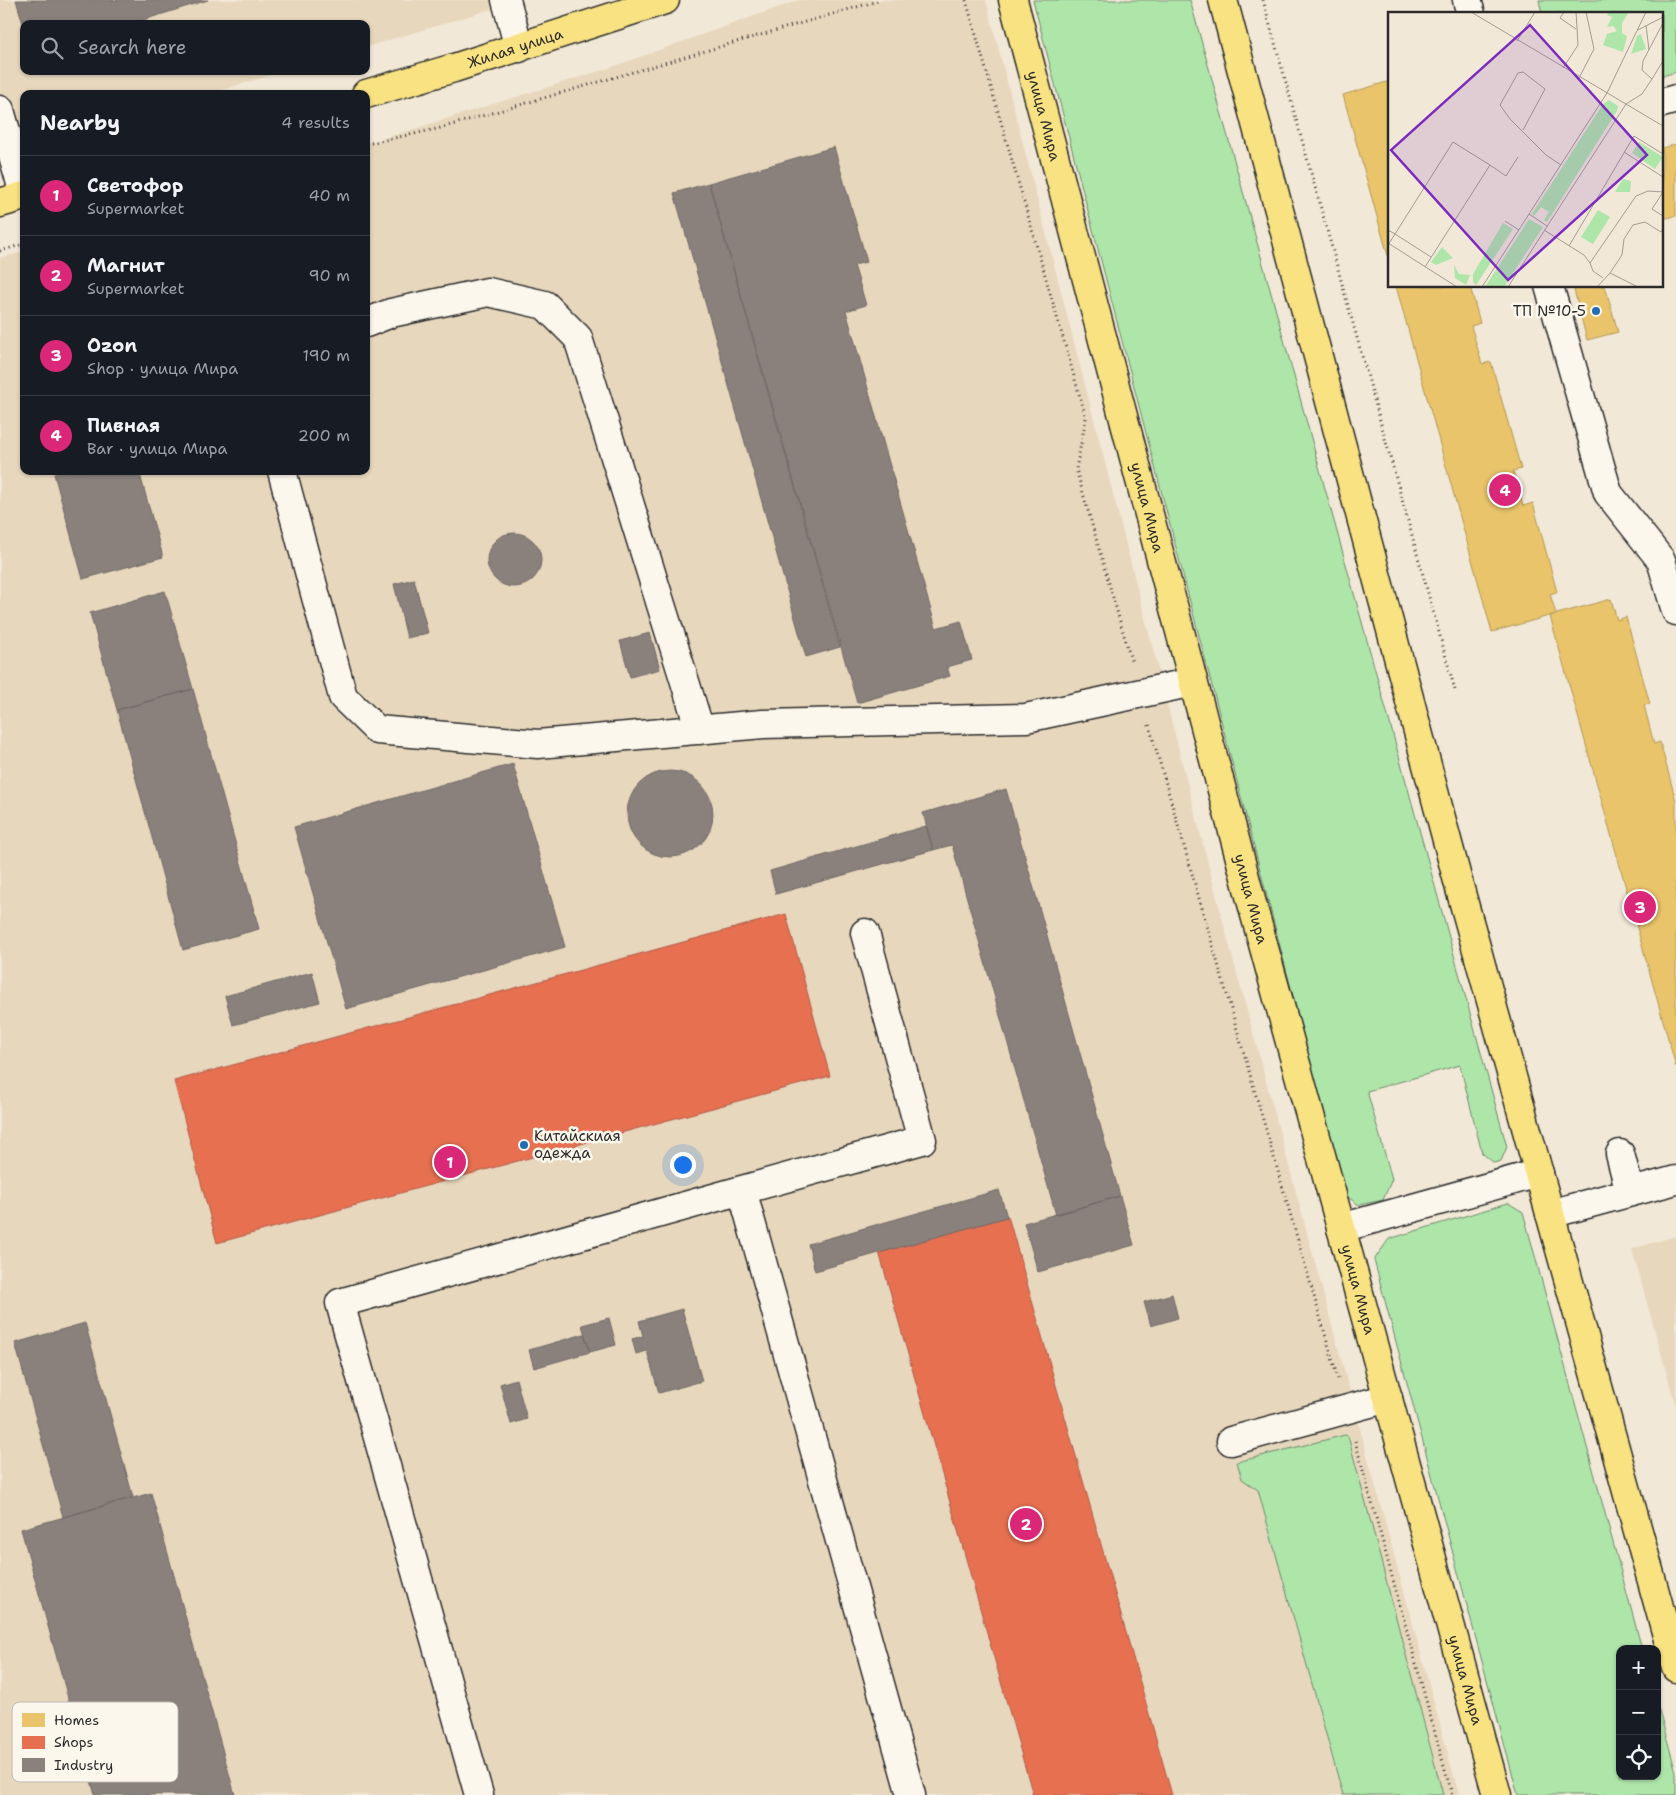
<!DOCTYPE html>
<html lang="en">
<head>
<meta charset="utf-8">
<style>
	:root { --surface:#171b24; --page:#242831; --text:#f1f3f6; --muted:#9ea1a6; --line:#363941; --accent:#db2777 }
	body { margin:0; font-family:"Shantell Sans",sans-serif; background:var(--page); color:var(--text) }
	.controls { position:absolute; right:15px; bottom:15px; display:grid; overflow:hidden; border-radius:10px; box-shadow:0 1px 4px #0004 }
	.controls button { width:45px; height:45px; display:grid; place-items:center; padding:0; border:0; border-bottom:1px solid var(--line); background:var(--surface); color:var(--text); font:25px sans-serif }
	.you { position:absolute; left:682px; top:1164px; width:18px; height:18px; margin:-12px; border:4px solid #fff; border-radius:50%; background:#1a73e8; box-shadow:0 0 0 8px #1a73e833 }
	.badge { display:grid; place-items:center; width:32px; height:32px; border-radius:50%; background:var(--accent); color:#fff; font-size:16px; font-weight:700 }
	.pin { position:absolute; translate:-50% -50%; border:2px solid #fff; box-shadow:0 1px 5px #0006 }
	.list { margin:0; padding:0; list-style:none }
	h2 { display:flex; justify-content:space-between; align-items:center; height:65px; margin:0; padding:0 20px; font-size:21px }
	h2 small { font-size:16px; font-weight:400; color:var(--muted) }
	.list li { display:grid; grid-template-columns:32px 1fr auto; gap:15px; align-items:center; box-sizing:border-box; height:80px; padding:0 20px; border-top:1px solid var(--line) }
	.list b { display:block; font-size:19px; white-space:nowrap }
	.list p { margin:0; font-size:16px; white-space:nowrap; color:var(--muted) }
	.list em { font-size:16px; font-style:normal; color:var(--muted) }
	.icon { flex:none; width:28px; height:28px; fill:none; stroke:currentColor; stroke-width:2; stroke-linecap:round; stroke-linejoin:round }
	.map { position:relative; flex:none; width:1676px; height:1795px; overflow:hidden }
	.search { position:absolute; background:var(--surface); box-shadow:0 1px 4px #0004; left:20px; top:20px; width:350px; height:55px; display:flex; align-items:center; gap:12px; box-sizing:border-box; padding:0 18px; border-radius:10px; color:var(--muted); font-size:19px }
	.panel { position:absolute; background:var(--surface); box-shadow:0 1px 4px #0004; left:20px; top:90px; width:350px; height:385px; border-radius:10px }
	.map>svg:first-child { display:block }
</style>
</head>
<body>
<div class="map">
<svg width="1676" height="1795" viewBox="0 0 1676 1795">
	<rect width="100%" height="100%" fill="#f2e8d7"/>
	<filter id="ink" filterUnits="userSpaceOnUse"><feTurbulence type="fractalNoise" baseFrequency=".02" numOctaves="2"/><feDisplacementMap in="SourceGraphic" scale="10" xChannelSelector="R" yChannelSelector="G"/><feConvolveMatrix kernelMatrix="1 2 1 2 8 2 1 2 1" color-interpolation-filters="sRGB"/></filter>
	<g filter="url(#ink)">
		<path fill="#e7d7bd" d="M0,0H522L366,47V24H24V71H284L209,94H24V149L0,156Z
			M799,0H986L1227,937L1459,1795H0V258L24,252V471H366V144L609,68Z
			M1676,1236V1407L1632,1249Z"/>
		<path fill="#aee6aa" stroke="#6c886a" d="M1033,0H1190L1507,1147L1501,1161L1494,1163L1482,1153L1460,1065L1367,1091L1392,1179L1383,1200L1359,1205L1345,1195Z
			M1539,0H1676V72L1662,76V14H1542Z
			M1508,1203L1523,1212L1642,1649H1620V1776H1657V1703L1676,1772V1795H1518L1374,1260L1389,1239Z
			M1345,1435L1348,1436L1443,1795H1343L1258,1490L1242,1479L1237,1462Z"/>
		<path fill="#e9c46a" stroke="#b09657" d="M1390,81V263L1343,95Z
			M1676,144V216L1662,219V148Z
			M1396,286H1470L1480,323L1471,326L1482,364L1491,362L1521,469L1513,471L1523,506L1533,503L1557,592L1550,594L1556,614L1492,632Z
			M1589,286H1605L1618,332L1587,340L1574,290Z
			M1611,599L1617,620L1626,617L1650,704L1644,705L1654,744L1660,742L1676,801V1067L1550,616Z"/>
		<path fill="#e76f51" stroke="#af5b46" d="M786,914L830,1076L217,1243L174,1081Z
			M1008,1216L1172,1795H1033L879,1252Z"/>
		<path fill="#8a817c" stroke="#6e6764" d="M16,0H208L130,24H24V27Z
			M834,147L867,262L854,265L866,305L846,311L936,628L961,621L972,660L947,667L950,676L857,703L709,183Z
			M709,183L840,647L806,657L674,193Z
			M64,471H139L163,557L83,579L54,474Z
			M487 560a27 27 0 1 1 54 0a27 27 0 1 1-54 0Z
			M414,579L428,633L407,638L394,584Z
			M165,591L193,689L117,710L90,613Z
			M650,633L660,669L630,677L620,641Z
			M193,689L259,929L183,950L117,710Z
			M513,764L565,947L346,1009L294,827Z
			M627 814a43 43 0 1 1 86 0a43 43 0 1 1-86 0Z
			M1006,789L1120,1196L1056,1215L952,845L933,850L923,813Z
			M926,826L933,850L776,894L770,871Z
			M312,972L320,1002L233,1025L225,996Z
			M999,1190L1007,1217L815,1271L808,1244Z
			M1120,1196L1134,1245L1038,1272L1024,1223Z
			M1172,1294L1178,1318L1151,1326L1144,1302Z
			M682,1309L702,1381L659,1393L647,1351L636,1354L632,1339L643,1336L639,1321Z
			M609,1318L616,1345L590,1352L582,1325Z
			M85,1323L133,1497L63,1517L15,1343Z
			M584,1334L590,1352L534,1368L529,1350Z
			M516,1379L527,1419L511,1424L500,1384Z
			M151,1493L235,1795H95L21,1529Z"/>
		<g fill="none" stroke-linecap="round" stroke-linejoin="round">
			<defs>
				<path id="minor" d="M506,0L519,48
					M1467,0L1471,14
					M1662,103L1676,99
					M0,110L24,194
					M1549,286L1608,493L1661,560L1676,611
					M366,323L391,313L488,292L545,305L578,338L700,730
					M282,471L343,697L377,730L538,744L763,724L1026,718L1193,682
					M865,933L922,1140L742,1190L911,1795
					M1620,1154L1630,1192
					M1550,1214L1676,1180
					M1341,1228L1539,1173
					M1231,1441L1388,1398
					M479,1795L340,1303L742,1190"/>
				<g id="major">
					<path id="s1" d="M1013,0L1255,915L1497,1795"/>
					<path d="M1223,0L1460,889L1676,1668"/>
					<path id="s2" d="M366,94L454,68L665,0"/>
					<path d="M0,203L24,196"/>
				</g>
			</defs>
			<use href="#minor" stroke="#2b2b2b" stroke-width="31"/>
			<use href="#major" stroke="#2b2b2b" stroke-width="31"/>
			<path stroke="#2b2b2b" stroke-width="3" stroke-dasharray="1 4" stroke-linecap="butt" d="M966,0L1086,418L1076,469L1132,663
				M1263,0L1455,690
				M366,144L437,129L881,0
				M0,251L24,244
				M1149,725L1338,1379
				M1355,1441L1452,1795"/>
			<use href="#minor" stroke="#fbf7ec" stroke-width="28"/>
			<use href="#major" stroke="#f8e281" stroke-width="28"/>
		</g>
	</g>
	<g fill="#1f6fb2" stroke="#fbf7ec" stroke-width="2">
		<circle cx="1596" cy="311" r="5"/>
		<circle cx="524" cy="1145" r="5"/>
	</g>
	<g text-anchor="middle" stroke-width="5" stroke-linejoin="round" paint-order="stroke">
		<g font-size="15" fill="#2b2b2b" stroke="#fbf7ec">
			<text dy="5" stroke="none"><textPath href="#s2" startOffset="156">Жилая улица</textPath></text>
			<text dy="5" stroke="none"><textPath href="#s1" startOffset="120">улица Мира</textPath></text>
			<text dy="5" stroke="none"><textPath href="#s1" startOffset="525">улица Мира</textPath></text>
			<text dy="5" stroke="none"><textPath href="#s1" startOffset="930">улица Мира</textPath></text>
			<text dy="5" stroke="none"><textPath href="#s1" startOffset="1335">улица Мира</textPath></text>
			<text dy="5" stroke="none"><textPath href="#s1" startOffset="1740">улица Мира</textPath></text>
		</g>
		<g font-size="15" fill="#2b2b2b" stroke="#fbf7ec" text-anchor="end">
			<text x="1586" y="316">ТП №10-5</text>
			<text x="534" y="1141" text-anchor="start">Китайскиая<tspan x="534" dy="17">одежда</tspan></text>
		</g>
	</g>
	<g transform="translate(1388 12)">
		<rect width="275" height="275" fill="#f2e8d7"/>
		<path d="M221,0H241L234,11V21L239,24L235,40L215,33L219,22L229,19L225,14L219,15L224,5L219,3ZM253,22L258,37L243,42L249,24ZM221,88L230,94L229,99L159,210L156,208L161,200L153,195L146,204L144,202L215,92ZM251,130L275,145L267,157L244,141ZM235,167L243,169L242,180H227ZM210,198L222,205L205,232L193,225ZM141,207L155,215L116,275H97ZM115,211L125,217L88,273L85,270V262ZM54,235L65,246L48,253L43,250ZM66,253L71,262L82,263L78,273L67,266Z" fill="#aee6aa"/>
		<path fill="none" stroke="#a29c92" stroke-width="1" d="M83,0L275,114M176,0L172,6L188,17M258,13L261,38M250,18L275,5M129,29L147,0M175,56L190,33L188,0M191,66L206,37L198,0M264,67L275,49M219,81L258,0M238,92L254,82L264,67L254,58L255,49L275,11M135,118L157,77L135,60L130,61L112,93L122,107L158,143L173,153M236,140L275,165M141,202L159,214M117,209L131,218M0,218L7,222L65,130L102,153M156,218L196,243L202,251L248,184L260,179L275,180L264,197L275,204M0,231L69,275M0,233L7,222L43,245M181,234L246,124L275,142M202,251L205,259L215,266M37,255L102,153L118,164L130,145M222,261L234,243L236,227L245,213L257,210L273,220L275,217M94,275L219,81M120,275L238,92M209,275L222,261L250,275"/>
		<path fill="#7b2cbf" fill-opacity="0.15" stroke="#7b2cbf" stroke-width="2.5" d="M142,13L259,143L120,268L3,138Z"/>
		<rect width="275" height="275" fill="none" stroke="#2b2b2b" stroke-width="2.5"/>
	</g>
	<rect x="12" y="1702" width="166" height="80" rx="8" fill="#fbf7ec" stroke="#bdbab2" stroke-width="1"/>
	<rect x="22" y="1713" width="23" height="14" fill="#e9c46a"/>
	<rect x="22" y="1736" width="23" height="13" fill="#e76f51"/>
	<rect x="22" y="1758" width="23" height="14" fill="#8a817c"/>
	<g font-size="14" fill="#2b2b2b">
		<text x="54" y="1725">Homes</text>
		<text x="54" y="1747">Shops</text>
		<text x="54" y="1770">Industry</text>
	</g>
</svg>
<div class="controls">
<button>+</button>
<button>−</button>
<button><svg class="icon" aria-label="locate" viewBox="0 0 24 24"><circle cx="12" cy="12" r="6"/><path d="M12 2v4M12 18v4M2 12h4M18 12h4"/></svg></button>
</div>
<div class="you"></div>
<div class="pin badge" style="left:450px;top:1162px">1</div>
<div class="pin badge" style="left:1026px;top:1524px">2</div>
<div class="pin badge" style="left:1640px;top:907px">3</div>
<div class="pin badge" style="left:1505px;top:490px">4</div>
<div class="search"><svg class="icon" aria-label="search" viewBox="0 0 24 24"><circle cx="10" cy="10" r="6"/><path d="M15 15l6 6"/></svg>Search here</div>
<section class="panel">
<h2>Nearby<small>4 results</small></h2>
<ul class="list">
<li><span class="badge">1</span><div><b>Светофор</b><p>Supermarket</p></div><em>40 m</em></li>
<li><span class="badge">2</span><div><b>Магнит</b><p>Supermarket</p></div><em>90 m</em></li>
<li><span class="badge">3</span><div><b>Ozon</b><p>Shop · улица Мира</p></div><em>190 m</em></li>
<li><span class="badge">4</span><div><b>Пивная</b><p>Bar · улица Мира</p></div><em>200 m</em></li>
</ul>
</section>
</div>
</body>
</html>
